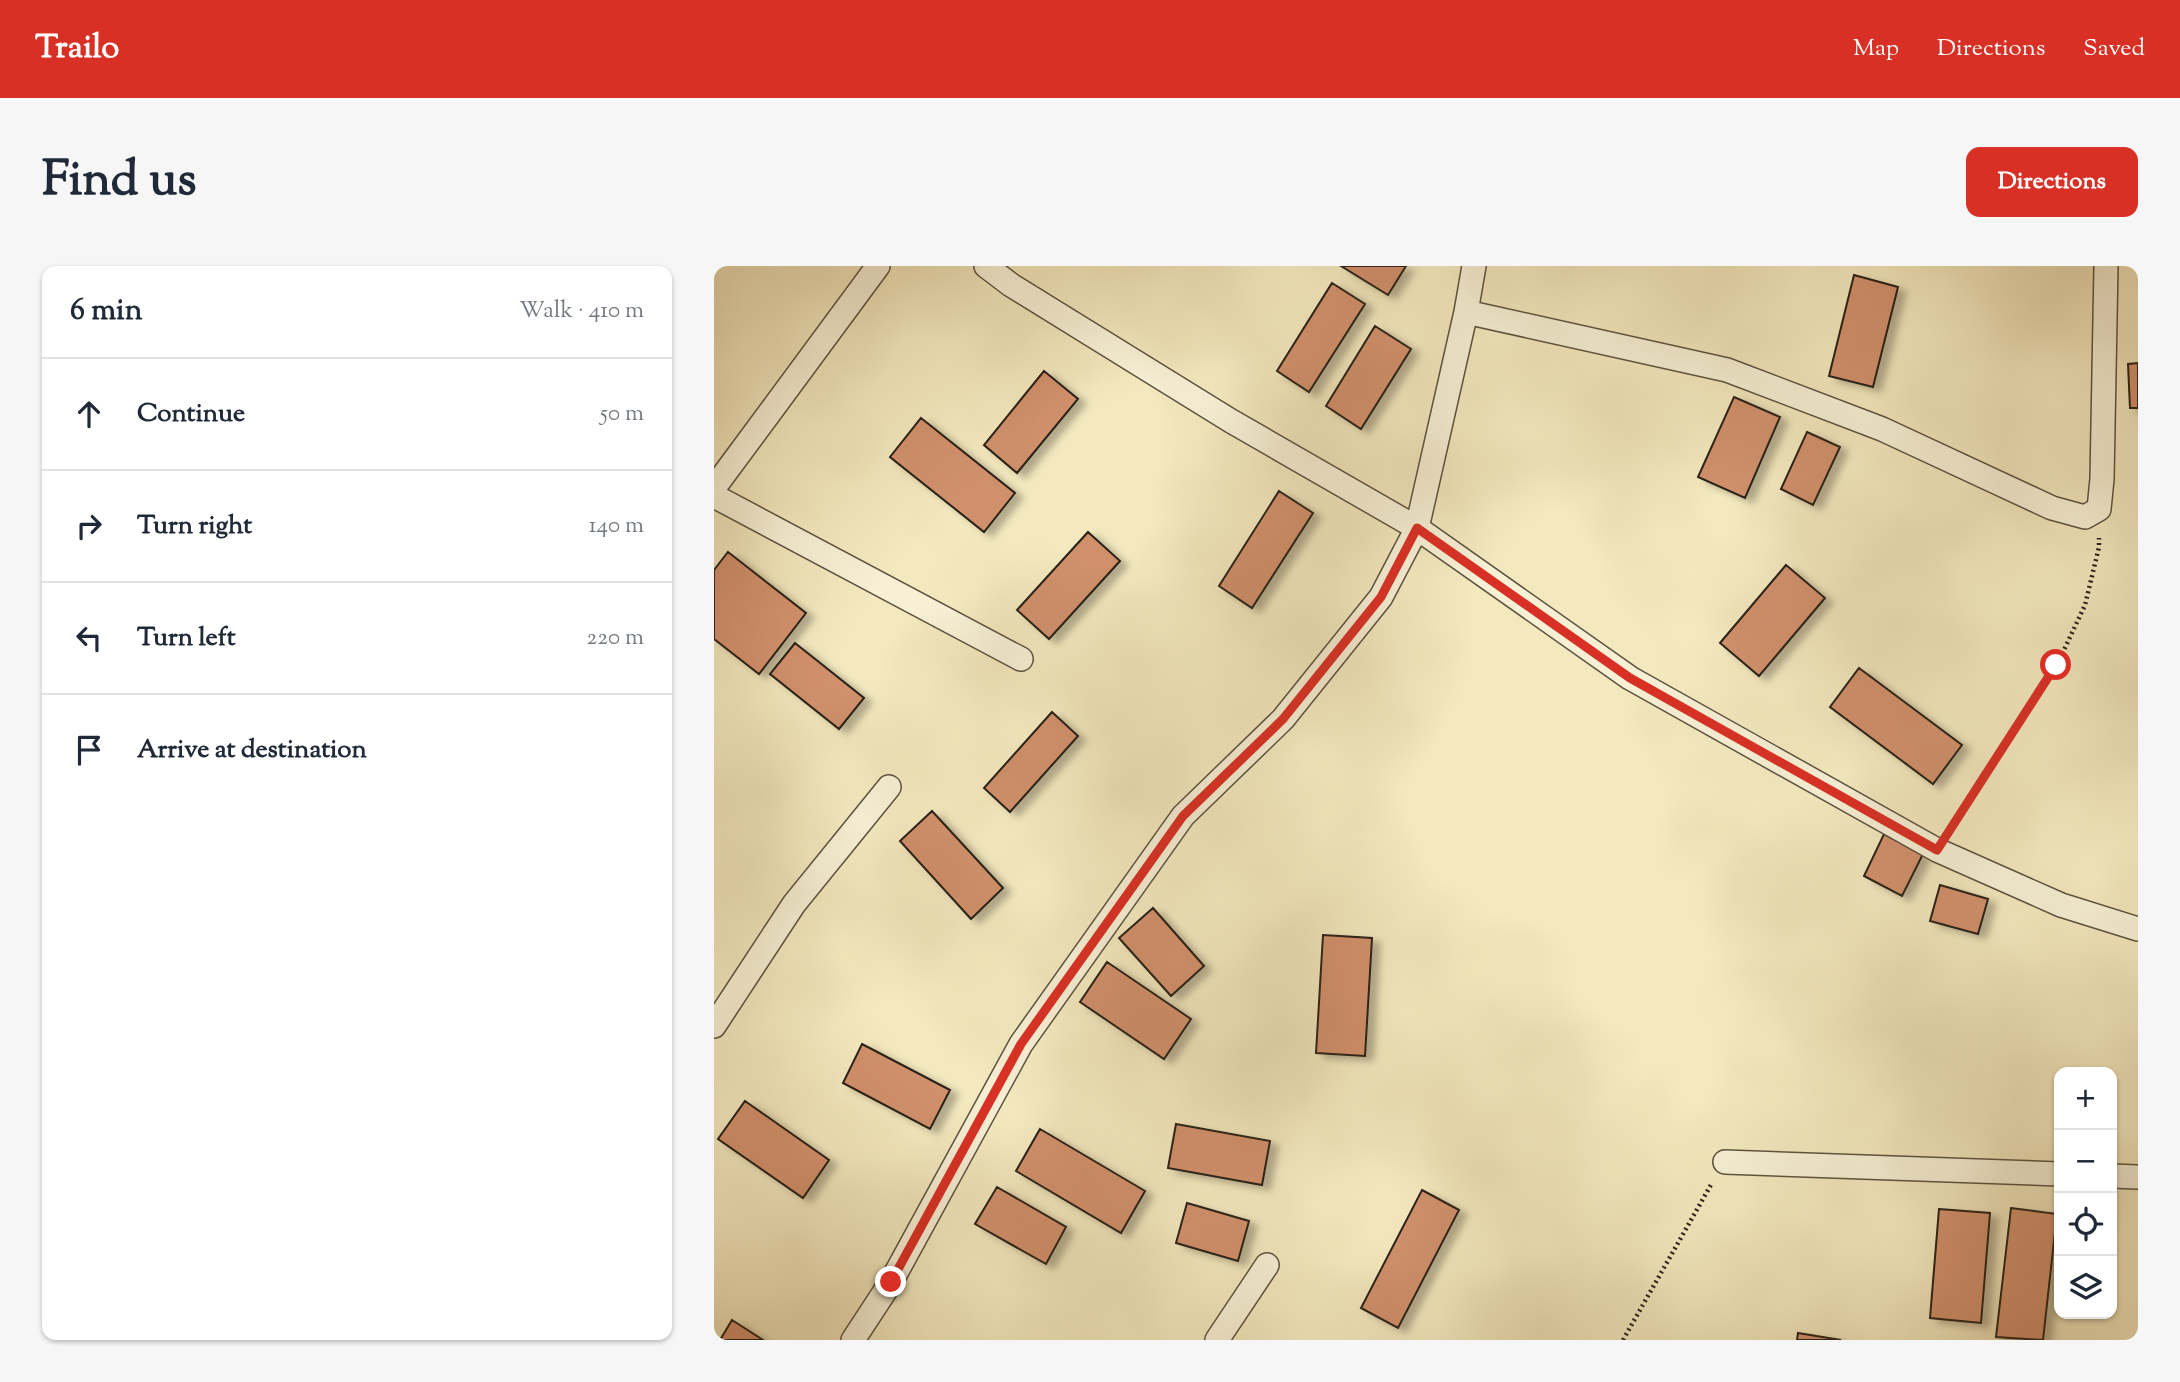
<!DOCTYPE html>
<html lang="en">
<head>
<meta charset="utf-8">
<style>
	:root { --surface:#fff; --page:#f6f6f7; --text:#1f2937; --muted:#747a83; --line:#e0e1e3; --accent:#d93025 }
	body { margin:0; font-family:"Sorts Mill Goudy",serif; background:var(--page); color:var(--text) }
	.controls { position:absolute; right:21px; bottom:21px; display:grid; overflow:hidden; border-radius:14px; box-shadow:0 2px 5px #0004 }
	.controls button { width:63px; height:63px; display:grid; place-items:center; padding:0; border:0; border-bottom:2px solid var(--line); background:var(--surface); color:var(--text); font:35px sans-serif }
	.stop { position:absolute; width:21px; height:21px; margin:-16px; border:5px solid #d93025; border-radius:50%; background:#fff }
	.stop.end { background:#d93025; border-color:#fff; box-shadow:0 2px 7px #0008 }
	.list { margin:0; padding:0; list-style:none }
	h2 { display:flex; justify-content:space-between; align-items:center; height:91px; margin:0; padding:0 28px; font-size:30px }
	h2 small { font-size:23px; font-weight:400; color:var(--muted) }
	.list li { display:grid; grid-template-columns:46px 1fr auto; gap:21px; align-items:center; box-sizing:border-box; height:112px; padding:0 28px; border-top:2px solid var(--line) }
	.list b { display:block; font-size:26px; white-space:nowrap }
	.list em { font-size:23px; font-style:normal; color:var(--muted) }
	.icon { flex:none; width:38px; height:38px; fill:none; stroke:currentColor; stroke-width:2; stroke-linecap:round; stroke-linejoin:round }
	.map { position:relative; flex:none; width:1424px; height:1074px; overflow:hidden; border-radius:14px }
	header { display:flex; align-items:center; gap:42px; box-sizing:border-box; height:98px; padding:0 35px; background:var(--accent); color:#fff }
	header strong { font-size:33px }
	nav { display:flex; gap:38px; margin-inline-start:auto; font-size:24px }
	.intro { display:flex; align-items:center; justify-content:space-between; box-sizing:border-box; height:168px; padding:0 42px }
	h1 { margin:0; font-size:49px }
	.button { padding:18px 32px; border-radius:14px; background:var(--accent); color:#fff; font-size:24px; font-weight:700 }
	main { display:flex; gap:42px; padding:0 42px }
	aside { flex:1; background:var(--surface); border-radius:14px; box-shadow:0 2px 5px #0004 }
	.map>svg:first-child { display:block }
</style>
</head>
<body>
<header>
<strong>Trailo</strong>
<nav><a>Map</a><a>Directions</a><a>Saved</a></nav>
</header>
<div class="intro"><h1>Find us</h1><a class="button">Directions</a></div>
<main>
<aside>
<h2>6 min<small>Walk · 410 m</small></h2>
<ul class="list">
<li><svg class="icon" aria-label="ahead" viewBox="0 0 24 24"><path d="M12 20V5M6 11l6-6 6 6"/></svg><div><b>Continue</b></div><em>50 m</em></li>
<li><svg class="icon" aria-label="right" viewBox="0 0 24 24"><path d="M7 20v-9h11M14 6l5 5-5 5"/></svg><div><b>Turn right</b></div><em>140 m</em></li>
<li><svg class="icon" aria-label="left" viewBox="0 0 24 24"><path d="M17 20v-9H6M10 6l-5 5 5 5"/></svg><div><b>Turn left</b></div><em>220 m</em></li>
<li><svg class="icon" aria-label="arrive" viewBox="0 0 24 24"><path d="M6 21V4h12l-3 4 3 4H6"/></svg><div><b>Arrive at destination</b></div></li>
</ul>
</aside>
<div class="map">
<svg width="1424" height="1074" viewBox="0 0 1424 1074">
	<defs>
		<filter id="shadow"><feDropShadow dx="8" dy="4.5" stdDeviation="3.5" flood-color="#0004"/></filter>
	</defs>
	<rect width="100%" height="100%" fill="#f3e8be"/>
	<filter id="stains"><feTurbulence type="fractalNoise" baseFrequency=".00286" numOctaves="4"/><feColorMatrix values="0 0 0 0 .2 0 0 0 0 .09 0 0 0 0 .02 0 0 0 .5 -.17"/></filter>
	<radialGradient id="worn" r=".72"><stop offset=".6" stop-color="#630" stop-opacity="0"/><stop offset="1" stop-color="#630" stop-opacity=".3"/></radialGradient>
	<path fill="#d0906c" stroke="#292015" stroke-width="2" filter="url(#shadow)" d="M627,0H692L674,29Z
		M1140,9L1184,21L1159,121L1115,110Z
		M618,17L651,38L595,126L563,105Z
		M661,60L697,83L647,163L612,140Z
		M1424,97V142H1416L1414,98Z
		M330,105L364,133L303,207L270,179Z
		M1020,131L1066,151L1031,232L984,211Z
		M207,152L301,227L270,266L176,191Z
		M1093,166L1126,181L1099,239L1067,223Z
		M565,225L599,247L538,342L505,320Z
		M374,266L406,295L335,373L303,344Z
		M14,286L92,347L45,408L0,373V304Z
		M1072,299L1111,332L1045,410L1006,377Z
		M81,377L150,432L125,463L56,408Z
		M1145,402L1248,479L1219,518L1116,441Z
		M338,446L364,470L296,546L270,522Z
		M218,545L289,622L257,653L186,575Z
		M1170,568L1209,588L1188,630L1150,610Z
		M1226,619L1274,633L1264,668L1216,655Z
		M439,642L490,700L457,730L405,672Z
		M609,669L658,672L651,790L602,787Z
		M393,696L477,753L450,793L366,736Z
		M148,778L236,824L216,863L129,817Z
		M31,835L115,894L89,932L4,873Z
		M462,858L556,875L548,919L454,902Z
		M326,863L431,925L407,967L302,905Z
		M283,921L352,961L332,998L261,958Z
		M708,924L745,944L684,1062L647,1042Z
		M473,937L535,955L524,995L462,977Z
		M1297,942L1343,948L1329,1074L1282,1071Z
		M1225,943L1276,947L1267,1057L1216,1052Z
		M18,1054L49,1074H6Z
		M1084,1067L1127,1074H1083Z"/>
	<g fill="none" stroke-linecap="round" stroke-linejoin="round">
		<defs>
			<path id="street" d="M272,0L297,19L517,155L703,262L916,412L1223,584L1347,639L1424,663
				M752,46L1013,104L1168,163L1338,242L1371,251L1385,243L1388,213L1392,0
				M0,222L164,0
				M0,230L307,393
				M0,760L80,638L175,521
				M1011,896L1345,908
				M1398,910L1424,911
				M139,1074L177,1016L307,778L469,550L569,453L667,331L703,262L752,46L760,0
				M503,1074L553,999"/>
		</defs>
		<use href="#street" stroke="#5c523f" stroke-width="26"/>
		<path stroke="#292015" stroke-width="4.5" stroke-dasharray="2 3.5" stroke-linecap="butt" d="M1236,564L1343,399L1371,339L1385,281V272
			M909,1074L998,917"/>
		<use href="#street" stroke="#f7f0d5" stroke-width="23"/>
	</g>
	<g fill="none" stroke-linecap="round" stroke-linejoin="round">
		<path stroke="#d93025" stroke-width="9" d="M177,1016L307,778L469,550L569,453L667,331L703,262L916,412L1223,584L1342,399"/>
	</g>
	<rect width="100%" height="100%" filter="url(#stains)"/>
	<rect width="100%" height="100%" fill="url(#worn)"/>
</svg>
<div class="controls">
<button>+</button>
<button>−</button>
<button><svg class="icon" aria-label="locate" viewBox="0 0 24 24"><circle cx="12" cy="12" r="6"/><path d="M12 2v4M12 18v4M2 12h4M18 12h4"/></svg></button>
<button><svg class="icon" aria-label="layers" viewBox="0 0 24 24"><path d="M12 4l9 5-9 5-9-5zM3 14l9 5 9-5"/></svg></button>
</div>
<div class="stop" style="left:1342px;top:399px"></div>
<div class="stop end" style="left:177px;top:1016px"></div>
</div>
</main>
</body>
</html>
